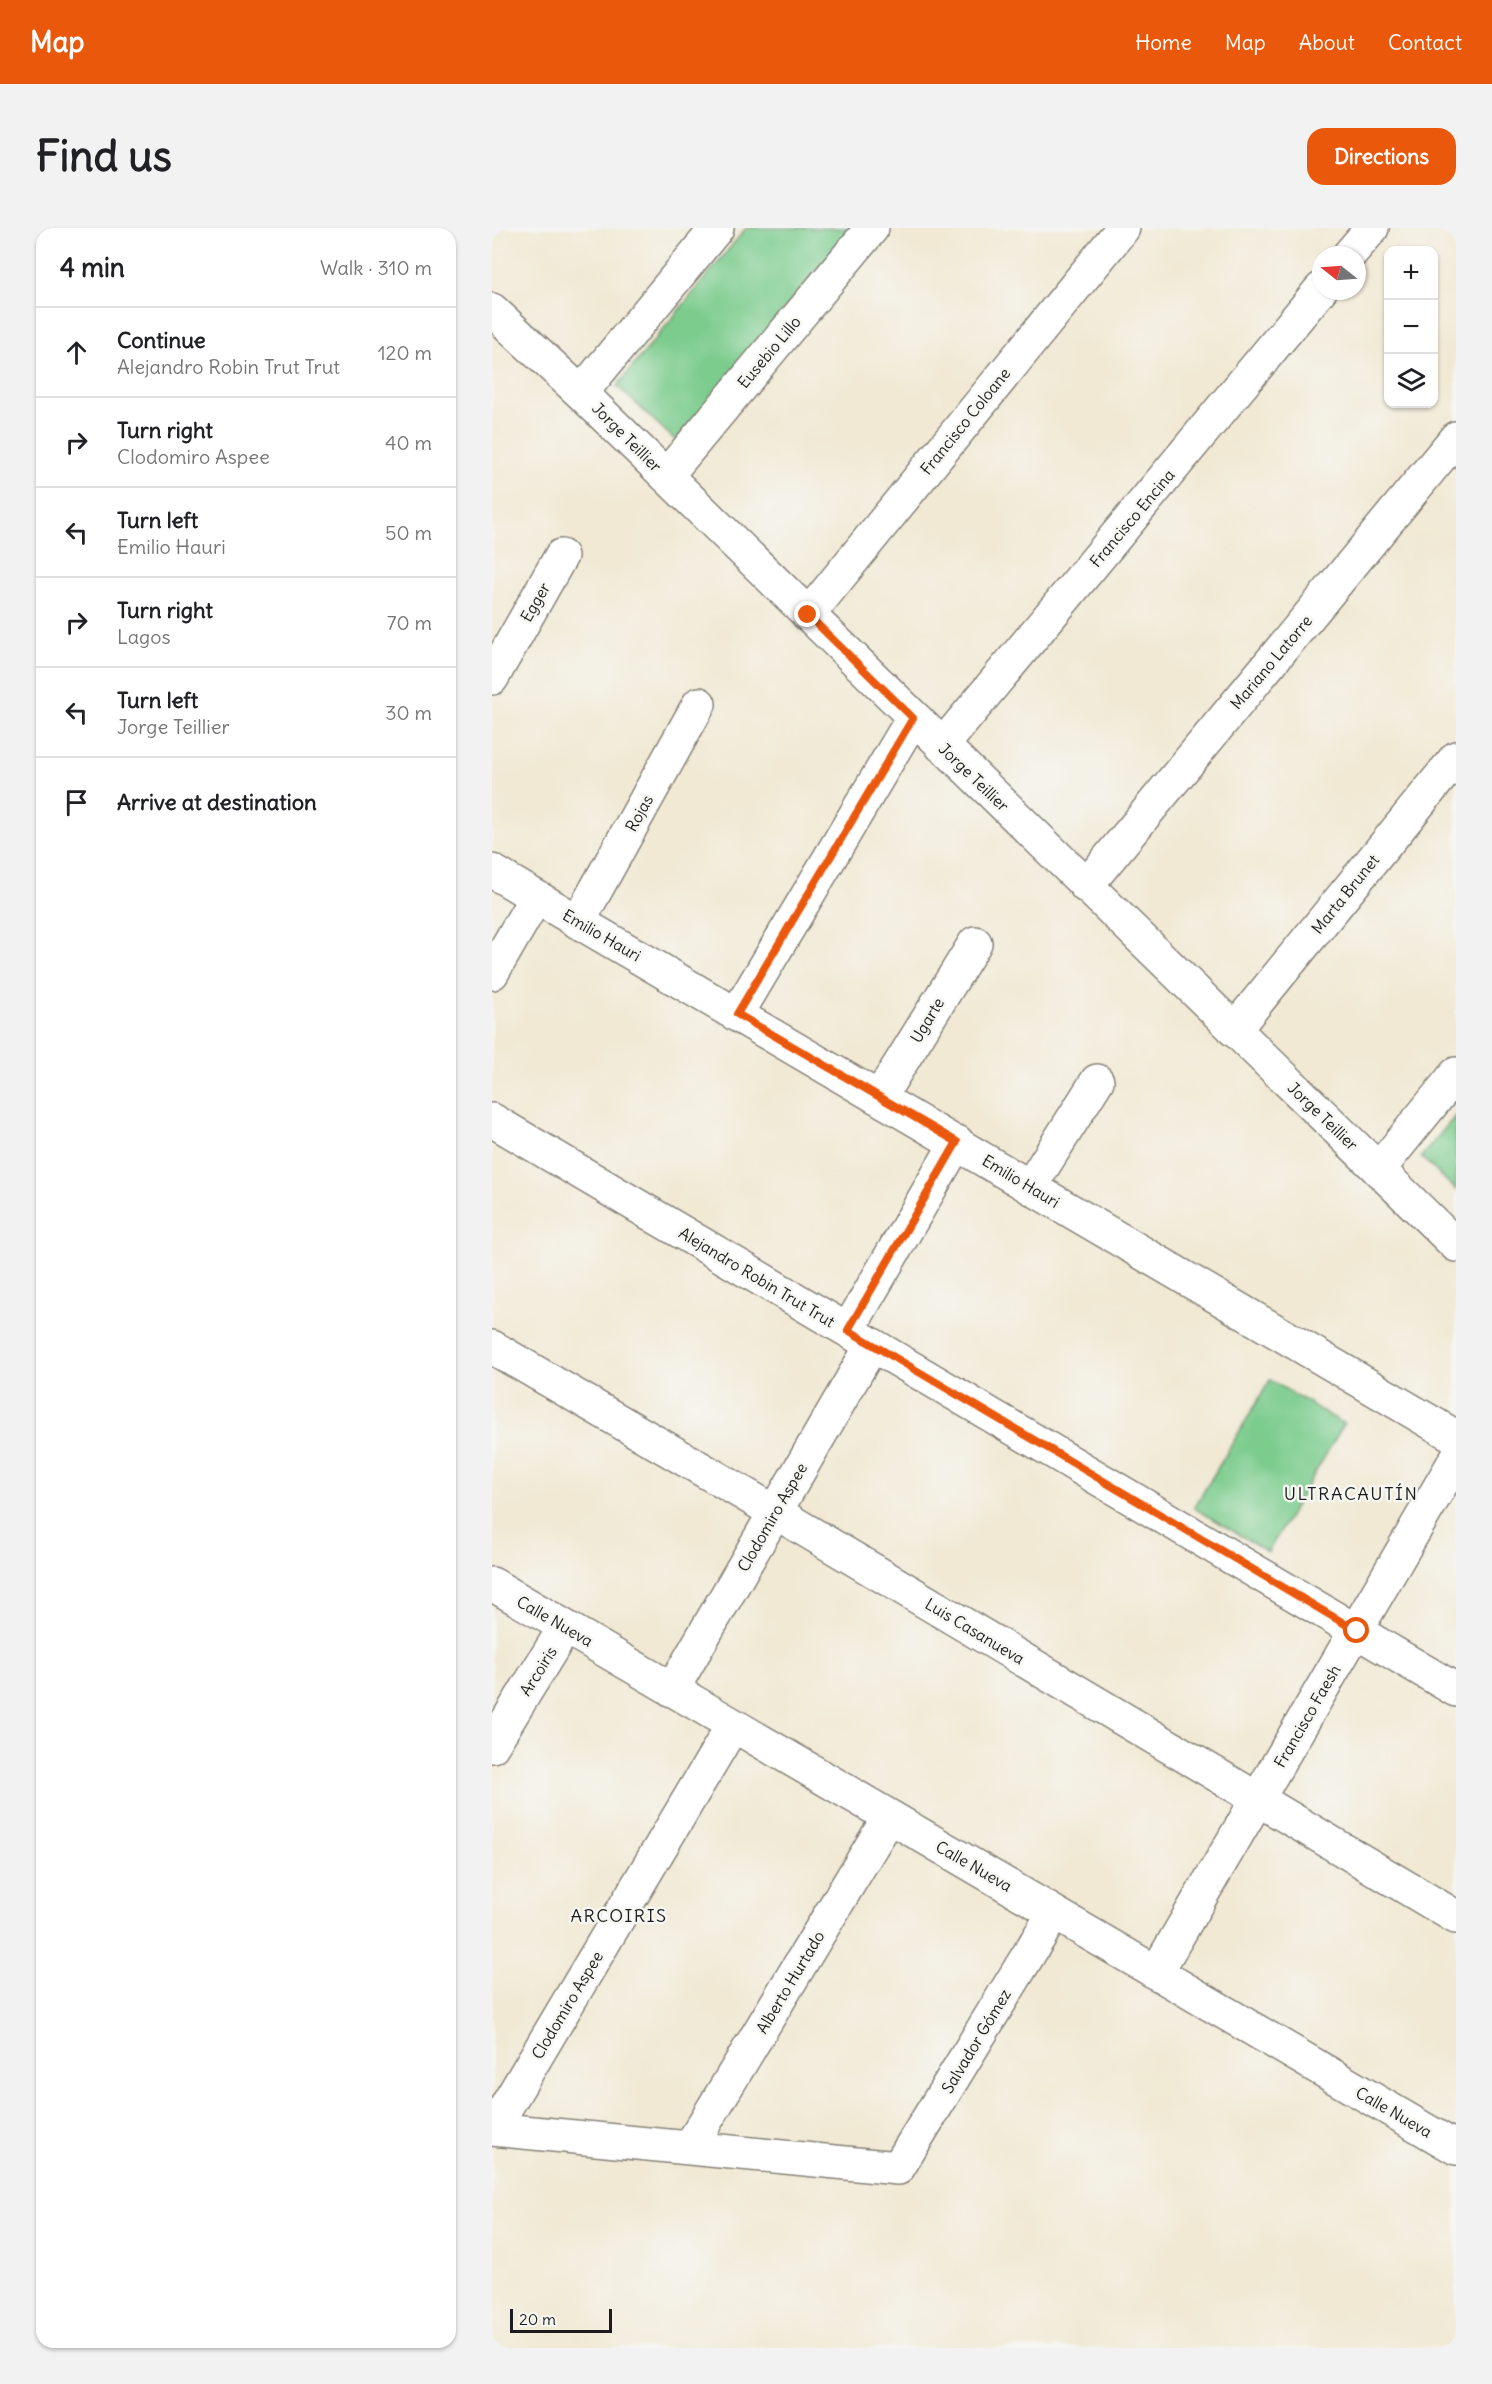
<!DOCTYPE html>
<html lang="en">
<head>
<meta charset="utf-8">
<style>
	:root { --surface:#fff; --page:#f2f2f2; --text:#202124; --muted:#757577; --line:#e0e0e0; --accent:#ea580c }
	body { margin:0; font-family:Delius,sans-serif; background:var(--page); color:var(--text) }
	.controls { position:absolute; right:18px; top:18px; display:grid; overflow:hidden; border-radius:12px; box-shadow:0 2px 4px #0004 }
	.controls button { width:54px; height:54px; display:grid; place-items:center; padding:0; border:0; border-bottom:2px solid var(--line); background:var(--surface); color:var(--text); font:30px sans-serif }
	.compass { position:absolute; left:820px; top:18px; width:54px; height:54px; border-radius:50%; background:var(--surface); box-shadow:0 2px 4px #0004; rotate:287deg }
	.scale { position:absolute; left:18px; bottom:15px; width:102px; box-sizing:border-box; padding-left:6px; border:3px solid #1c1c1c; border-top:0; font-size:16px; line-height:21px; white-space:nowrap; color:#1c1c1c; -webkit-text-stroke:4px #f6f6f2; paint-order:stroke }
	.stop { position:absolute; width:18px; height:18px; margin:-14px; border:4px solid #ea580c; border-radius:50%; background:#fff }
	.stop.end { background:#ea580c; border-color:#fff; box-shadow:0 2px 6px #0008 }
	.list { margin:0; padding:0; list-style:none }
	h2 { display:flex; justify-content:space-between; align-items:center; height:78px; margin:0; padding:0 24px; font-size:26px }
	h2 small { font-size:20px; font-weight:400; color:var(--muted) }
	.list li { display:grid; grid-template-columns:39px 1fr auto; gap:18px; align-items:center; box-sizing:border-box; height:90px; padding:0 24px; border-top:2px solid var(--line) }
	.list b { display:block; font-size:22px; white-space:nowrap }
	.list p { margin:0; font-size:20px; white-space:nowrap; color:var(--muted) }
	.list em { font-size:20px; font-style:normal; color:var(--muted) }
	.icon { flex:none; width:33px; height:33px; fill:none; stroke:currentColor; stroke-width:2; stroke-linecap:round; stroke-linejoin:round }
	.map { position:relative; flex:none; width:964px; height:2120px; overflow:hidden; border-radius:18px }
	header { display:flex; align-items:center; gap:36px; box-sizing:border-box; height:84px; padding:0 30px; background:var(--accent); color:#fff }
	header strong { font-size:28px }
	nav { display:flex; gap:33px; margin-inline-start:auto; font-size:21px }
	.intro { display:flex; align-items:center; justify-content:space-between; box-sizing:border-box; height:144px; padding:0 36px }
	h1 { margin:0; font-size:42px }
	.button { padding:15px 27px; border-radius:18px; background:var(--accent); color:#fff; font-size:21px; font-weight:700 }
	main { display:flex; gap:36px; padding:0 36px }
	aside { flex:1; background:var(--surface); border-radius:18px; box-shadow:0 2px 4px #0004 }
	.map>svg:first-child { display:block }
</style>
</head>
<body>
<header>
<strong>Map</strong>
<nav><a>Home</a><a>Map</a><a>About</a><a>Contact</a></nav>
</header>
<div class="intro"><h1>Find us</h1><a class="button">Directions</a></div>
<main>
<aside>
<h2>4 min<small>Walk · 310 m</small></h2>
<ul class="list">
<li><svg class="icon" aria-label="ahead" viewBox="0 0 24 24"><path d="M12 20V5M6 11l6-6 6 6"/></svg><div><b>Continue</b><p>Alejandro Robin Trut Trut</p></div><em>120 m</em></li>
<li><svg class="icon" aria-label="right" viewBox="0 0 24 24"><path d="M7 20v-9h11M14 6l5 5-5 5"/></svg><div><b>Turn right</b><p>Clodomiro Aspee</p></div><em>40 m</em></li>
<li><svg class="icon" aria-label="left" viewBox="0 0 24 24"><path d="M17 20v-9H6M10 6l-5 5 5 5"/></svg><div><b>Turn left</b><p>Emilio Hauri</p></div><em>50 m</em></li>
<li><svg class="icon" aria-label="right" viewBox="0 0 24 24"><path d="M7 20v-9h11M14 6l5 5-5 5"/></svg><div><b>Turn right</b><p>Lagos</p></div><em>70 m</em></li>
<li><svg class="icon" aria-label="left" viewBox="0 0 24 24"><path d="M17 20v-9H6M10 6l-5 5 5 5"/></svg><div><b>Turn left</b><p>Jorge Teillier</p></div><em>30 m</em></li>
<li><svg class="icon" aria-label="arrive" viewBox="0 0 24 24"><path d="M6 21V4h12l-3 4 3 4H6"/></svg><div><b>Arrive at destination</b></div></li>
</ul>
</aside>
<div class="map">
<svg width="964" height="2120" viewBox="0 0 964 2120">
	<rect width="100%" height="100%" fill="#f6f6f2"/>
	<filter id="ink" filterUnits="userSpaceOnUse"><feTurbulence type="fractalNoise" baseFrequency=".0167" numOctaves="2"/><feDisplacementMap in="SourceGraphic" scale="12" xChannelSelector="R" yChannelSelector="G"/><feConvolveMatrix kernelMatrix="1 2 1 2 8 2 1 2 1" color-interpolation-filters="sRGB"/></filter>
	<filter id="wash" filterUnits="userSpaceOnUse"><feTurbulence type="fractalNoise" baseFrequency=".008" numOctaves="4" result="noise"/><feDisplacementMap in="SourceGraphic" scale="24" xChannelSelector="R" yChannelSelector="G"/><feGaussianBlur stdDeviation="1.35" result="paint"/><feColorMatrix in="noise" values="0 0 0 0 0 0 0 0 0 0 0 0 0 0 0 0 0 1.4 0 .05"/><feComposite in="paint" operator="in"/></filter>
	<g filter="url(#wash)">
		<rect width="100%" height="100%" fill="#f1e9d4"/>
		<path fill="#7bcc8d" stroke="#4c7454" stroke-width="1.5" d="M254,0H359L184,213L125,158Z
			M964,887V962L929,929Z
			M778,1152L852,1196L776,1324L702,1280Z"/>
	</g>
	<g filter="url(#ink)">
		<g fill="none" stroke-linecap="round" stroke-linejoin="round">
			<defs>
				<path id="street" d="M857,27L880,0
					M0,82L89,165L964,1017
					M89,165L225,0
					M174,248L380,0
					M316,387L631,0
					M0,450L69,328
					M450,518L829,61
					M0,643L964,1209
					M594,658L964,210
					M86,694L207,476
					M0,745L44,669
					M245,786L421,490
					M742,802L964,530
					M387,870L483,715
					M0,892L964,1462
					M887,941L964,846
					M538,959L605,853
					M356,1102L465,914
					M0,1119L283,1284L964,1689
					M0,1356L964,1920
					M180,1462L380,1117
					M0,1518L73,1399
					M664,1745L964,1231
					M0,1901L406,1940L562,1685
					M1,1901L241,1497
					M198,1919L397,1589"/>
			</defs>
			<use href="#street" stroke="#868278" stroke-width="36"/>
			<use href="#street" stroke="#fff" stroke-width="33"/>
		</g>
	</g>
	<g fill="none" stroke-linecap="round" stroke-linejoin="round" filter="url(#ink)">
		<path stroke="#ea580c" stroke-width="8" d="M316,387L421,490L245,786L465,914L356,1102L865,1403"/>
	</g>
	<g text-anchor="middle" stroke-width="5" stroke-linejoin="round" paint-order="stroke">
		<g font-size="16" fill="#1c1c1c" stroke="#f6f6f2">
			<text transform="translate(277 124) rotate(-50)" y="6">Eusebio Lillo</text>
			<text transform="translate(473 193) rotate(-51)" y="6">Francisco Coloane</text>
			<text transform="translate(135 209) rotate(45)" y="6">Jorge Teillier</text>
			<text transform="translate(640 290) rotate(-50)" y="6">Francisco Encina</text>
			<text transform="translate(43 374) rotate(-60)" y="6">Egger</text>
			<text transform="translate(779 434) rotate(-50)" y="6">Mariano Latorre</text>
			<text transform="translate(482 549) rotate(44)" y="6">Jorge Teillier</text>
			<text transform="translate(147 585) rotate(-61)" y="6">Rojas</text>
			<text transform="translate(853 666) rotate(-51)" y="6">Marta Brunet</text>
			<text transform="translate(110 707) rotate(30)" y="6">Emilio Hauri</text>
			<text transform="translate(435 792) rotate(-59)" y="6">Ugarte</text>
			<text transform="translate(831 888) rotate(44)" y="6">Jorge Teillier</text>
			<text transform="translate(529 953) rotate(31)" y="6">Emilio Hauri</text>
			<text transform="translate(265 1049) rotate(31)" y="6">Alejandro Robin Trut Trut</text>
			<text transform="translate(280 1289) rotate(-60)" y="6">Clodomiro Aspee</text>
			<text transform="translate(63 1393) rotate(30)" y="6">Calle Nueva</text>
			<text transform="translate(483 1403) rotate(31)" y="6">Luis Casanueva</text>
			<text transform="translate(46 1443) rotate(-58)" y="6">Arcoiris</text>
			<text transform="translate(815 1488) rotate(-60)" y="6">Francisco Faesh</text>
			<text transform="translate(482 1638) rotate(30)" y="6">Calle Nueva</text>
			<text transform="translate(298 1754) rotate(-59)" y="6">Alberto Hurtado</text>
			<text transform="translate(75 1777) rotate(-59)" y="6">Clodomiro Aspee</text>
			<text transform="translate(484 1813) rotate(-59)" y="6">Salvador Gómez</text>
			<text transform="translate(902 1884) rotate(30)" y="6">Calle Nueva</text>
		</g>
		<g font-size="18" letter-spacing="1.5" fill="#1c1c1c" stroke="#f6f6f2">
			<text x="859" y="1272">ULTRACAUTÍN</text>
			<text x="127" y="1694">ARCOIRIS</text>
		</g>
	</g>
</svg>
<div class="controls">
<button>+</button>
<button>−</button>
<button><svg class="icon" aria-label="layers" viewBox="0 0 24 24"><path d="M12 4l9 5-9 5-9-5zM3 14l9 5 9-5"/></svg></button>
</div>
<svg class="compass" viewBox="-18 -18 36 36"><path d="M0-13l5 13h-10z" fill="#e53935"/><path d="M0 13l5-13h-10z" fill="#757577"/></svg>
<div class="scale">20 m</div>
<div class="stop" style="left:865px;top:1403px"></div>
<div class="stop end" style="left:316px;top:387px"></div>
</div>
</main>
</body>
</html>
